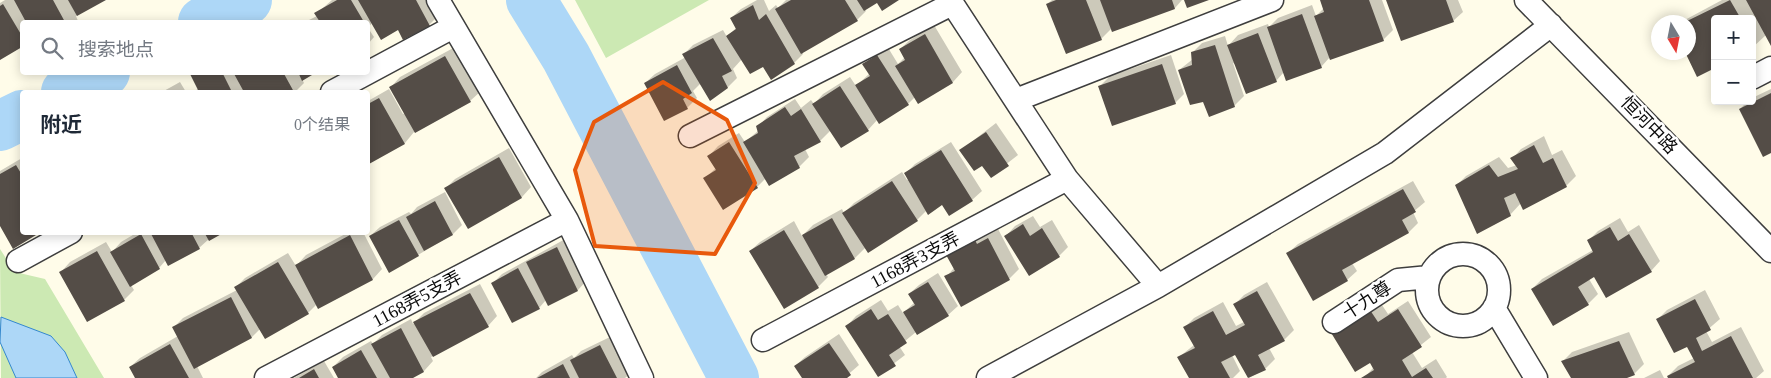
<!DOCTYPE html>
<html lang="zh">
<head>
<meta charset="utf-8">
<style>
	:root { --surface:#fff; --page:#f2f2f3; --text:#1f2937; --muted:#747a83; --line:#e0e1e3 }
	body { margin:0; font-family:"Times New Roman","Noto Sans SC",serif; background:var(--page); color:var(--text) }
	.controls { position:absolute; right:15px; top:15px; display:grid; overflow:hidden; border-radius:5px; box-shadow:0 2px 12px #0003 }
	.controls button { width:45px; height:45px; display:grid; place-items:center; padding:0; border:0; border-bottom:1px solid var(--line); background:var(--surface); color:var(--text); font:25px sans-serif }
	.compass { position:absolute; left:1651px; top:15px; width:45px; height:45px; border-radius:50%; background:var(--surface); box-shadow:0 2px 12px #0003; rotate:170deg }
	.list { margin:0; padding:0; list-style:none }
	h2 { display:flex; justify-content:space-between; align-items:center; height:65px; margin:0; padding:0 20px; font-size:21px }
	h2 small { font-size:16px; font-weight:400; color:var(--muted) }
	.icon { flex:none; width:28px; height:28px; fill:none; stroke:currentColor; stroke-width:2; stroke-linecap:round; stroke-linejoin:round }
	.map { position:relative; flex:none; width:1771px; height:378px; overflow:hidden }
	.search { position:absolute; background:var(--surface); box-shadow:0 2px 12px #0003; left:20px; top:20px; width:350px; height:55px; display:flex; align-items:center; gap:12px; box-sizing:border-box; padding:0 18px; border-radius:5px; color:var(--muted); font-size:19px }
	.panel { position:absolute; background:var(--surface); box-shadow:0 2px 12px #0003; left:20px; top:90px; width:350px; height:145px; border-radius:5px }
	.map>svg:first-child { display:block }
</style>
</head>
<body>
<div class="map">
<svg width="1771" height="378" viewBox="0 0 1771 378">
	<rect width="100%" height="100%" fill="#fffce9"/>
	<path fill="#cce9b3" d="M575,0H709L606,58Z
		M0,249L15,272L45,279L104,378H1Z"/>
	<path fill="#add7f7" stroke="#3387cf" d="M1,317L51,336L65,352L77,378H16L0,342Z"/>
	<path fill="#0003" d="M5,0H104L76,16L78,21L76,22H22V46L0,59V3Z
		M332,0H430L439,15L429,25L398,29L372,23L368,28L374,37L368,44V22H305L317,16L316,14Z
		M757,0H764L769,11L776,5L778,8L786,0H896L877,1L865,9L866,11L857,20L803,52V54L794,63L763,65L742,59L733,69L737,78L727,88L701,83L693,91L697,98L687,108L645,83L655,74L686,57L684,54L693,45L723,30L727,37L736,28L731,18L741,9Z
		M1052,0H1182L1175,8L1113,31L1112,28L1101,39L1047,4Z
		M1321,0H1382L1393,30L1383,40L1330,57L1321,67L1284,72L1276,81L1233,63L1244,96L1234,106L1204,100L1179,70L1193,59V52L1202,43L1225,36L1228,46L1238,35L1268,24L1269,27L1278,18L1312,5L1316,16L1324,8Z
		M1388,0H1458L1463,12L1453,21Z
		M1722,0H1771V44L1766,35L1752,48V19H1715L1688,52V22H1681Z
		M934,25L962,72L953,82L918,102L915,97L908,104L878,119L868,130H831L820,141L805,149L809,157L799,167L766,178L757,187L724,208L705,178L716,168L709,156L718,146L739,133L745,142L759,130L758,127L767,117L795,99L801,108L811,100L814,104L823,94L850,77L856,86L870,73L864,65L887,46L898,64L905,57L900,49L910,40Z
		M455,47L480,92L470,101L414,132L405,143L369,163L368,101L389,89L403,114L405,113L391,87L400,77Z
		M1171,55L1184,94L1175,103L1100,86L1110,76Z
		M190,72H314L302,79L304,83L295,92H194L199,88Z
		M180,82L186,92H162Z
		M1771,89V152L1740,109L1748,101H1752V98Z
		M996,123L1018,155L991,176L982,164L961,150Z
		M1544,136L1552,155L1562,150L1576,176L1566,186L1521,203L1510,215L1456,186L1466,176L1499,157L1508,168L1517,165L1512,159L1521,149Z
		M951,142L982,191L972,200L943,203L927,210L917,220L866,247L855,258L826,274L828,277L818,287L785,307L750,251L760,242L794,221L802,236L813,225L842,209L844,213L854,203L902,172L907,180L909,179L906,173L915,164Z
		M509,148L531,187L522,197L468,227L446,188L455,179Z
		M22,158V232L14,247L0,224V171Z
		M1413,181L1425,202L1413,212L1418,223L1409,232L1352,263L1357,271L1347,280L1288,253L1298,244Z
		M445,192L462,225L453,234L418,255L370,236L380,227L409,212L411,214L417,207Z
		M1033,216L1040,227L1052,220L1068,247L1059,256L1006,236L1015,226Z
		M1620,218L1628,232L1639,225L1660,261L1651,271L1594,276L1589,279L1598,294L1588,304L1532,289L1542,279L1593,250L1588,241L1598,231Z
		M984,229L987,235L998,229L1019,269L1009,279L946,277L954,268L947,254Z
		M138,232H222L209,239L199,248L166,260L159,268L131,285L134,290L124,300L61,272L70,262L106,242L112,252L121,242Z
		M349,232H363L382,269L373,279L319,307L317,304L308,313L260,329L252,337L197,366L203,378H136L130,367L140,358L178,336L174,327L183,318L237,290L236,287L245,278L288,253L296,266L306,255Z
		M567,238L587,280L578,290L548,304L546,300L539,308L492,284L502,274Z
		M938,273L958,306L948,315L916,332L899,346L905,355L879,375L847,326L856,316L881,300L888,311L898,305L903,313L914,303L909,294L919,285Z
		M1267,282L1294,330L1284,340L1269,348L1275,359L1265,369L1249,378L1236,353L1232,355L1240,371L1233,378H1190L1179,357L1194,345L1185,327L1194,318L1223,302L1236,326L1244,322L1235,304L1244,295Z
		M480,284L497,316L488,326L431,357L433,361L424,371L410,378H339L333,367L343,357L371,341L373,344L382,335L411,319L413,324L424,313Z
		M1705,290L1720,319L1706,331L1712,342L1741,327L1764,371L1756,378H1669L1668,376L1678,366L1694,358L1687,345L1658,319L1667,310Z
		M1378,299L1388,314L1408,301L1431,337L1412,352L1422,368L1436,359L1447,377L1446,378H1364L1373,368L1370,361L1331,331Z
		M1629,332L1644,364L1634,374L1572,378L1562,362L1572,352Z
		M839,334L859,365L844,378H803L795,366L805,357Z
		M610,337L630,374L625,378H536L542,372L572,355L574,358L581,351Z
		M324,361L334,378H294Z
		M1660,370L1664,378H1644Z"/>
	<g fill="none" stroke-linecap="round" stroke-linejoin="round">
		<path stroke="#add7f7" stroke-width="50" d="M531,0L566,57L734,378
			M203,22L247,0
			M66,92L105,72
			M0,126L22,115"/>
	</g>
	<path fill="#544d47" d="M14,0H53L65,22H26Z
		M68,0H106L77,16Z
		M337,0H351L364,22H320L314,13Z
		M358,0H416L430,26L403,40L398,30L381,40Z
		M791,0H845L858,21L801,54L775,9Z
		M857,0H899L882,11L877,3L864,11Z
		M1056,0H1086L1102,40L1066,54L1046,4Z
		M1100,0H1172L1175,9L1112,32Z
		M1184,0H1209L1187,8Z
		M1320,0H1369L1384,41L1330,60L1314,16L1324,12Z
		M1386,0H1446L1454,22L1401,41Z
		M1730,0L1741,19H1715V68L1697,77L1685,52H1688V22H1685Z
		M1746,0H1771V46Z
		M3,4L22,36V47L0,60V6Z
		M753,5L759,20L766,14L795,64L771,80L763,67L750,74L726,36L736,29L730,18Z
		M1302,14L1322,68L1286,81L1267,27Z
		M1258,33L1277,82L1246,94L1227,45Z
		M925,34L953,83L918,104L895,66L905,60L899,49Z
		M713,38L732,71L722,76L728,88L710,101L682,54Z
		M1215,45L1235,107L1209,117L1203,102L1190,105L1178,70L1192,65L1191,52Z
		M877,55L909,105L879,124L855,85L870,76L862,64Z
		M445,56L471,102L415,133L389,87Z
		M1162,64L1176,104L1112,126L1098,86Z
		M677,65L692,93L683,99L688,109L664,121L644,83Z
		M189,72H222L232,92H195L198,90Z
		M233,72H283L294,92H244Z
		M298,72H317L302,81Z
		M840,86L869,131L841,148L812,104Z
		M1771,93V153L1763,157L1739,109Z
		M379,98L405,144L369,164L368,104Z
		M785,107L791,116L801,109L821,142L794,156L800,168L769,186L743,142L758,133L756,126Z
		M986,132L1009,166L991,178L982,166L974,171L959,150Z
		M729,142L758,188L723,210L703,178L716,170L707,156Z
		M1534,145L1543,163L1553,158L1567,187L1523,210L1515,193L1504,198L1511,216L1477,234L1455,185L1489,165L1498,177L1518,169L1510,158Z
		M941,150L973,201L949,216L942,205L928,215L904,173Z
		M499,157L522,198L468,229L444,188Z
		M16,165L22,175V232H41L13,249L0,226V174Z
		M892,181L918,221L868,253L842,213Z
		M1403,189L1416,212L1402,220L1409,233L1342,270L1348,281L1313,301L1286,253Z
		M435,201L453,235L424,251L406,217Z
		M832,218L855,259L825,276L802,235Z
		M399,220L419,256L389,273L369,236Z
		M1023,224L1030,236L1042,228L1060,257L1029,276L1004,236Z
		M1610,227L1618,241L1629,234L1652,272L1606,298L1594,277L1578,287L1589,305L1553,326L1531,289L1593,252L1587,240Z
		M784,230L819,288L784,309L749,251Z
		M150,232H191L200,249L168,266Z
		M204,232H225L209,241Z
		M141,234L160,269L130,287L110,252Z
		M350,235L373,280L318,309L295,265Z
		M974,238L977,244L988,238L1010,280L961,307L944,276L955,271L945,253Z
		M557,247L578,291L548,306L526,262Z
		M97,251L125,301L87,322L59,272Z
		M278,262L309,314L265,339L234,287Z
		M518,268L540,309L512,323L491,283Z
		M928,282L949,316L917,335L903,312L915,305L908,294Z
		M1257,291L1285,341L1258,355L1266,370L1248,378L1235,355L1221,362L1230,378H1189L1177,357L1195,348L1183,327L1213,311L1226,335L1245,325L1233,304Z
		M470,293L489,327L433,357L413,322Z
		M231,297L252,338L194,369L172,327Z
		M1695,299L1711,330L1696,338L1702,351L1731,336L1753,378H1668L1667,376L1695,362L1687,347L1674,353L1656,319Z
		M1368,307L1378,322L1398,309L1422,347L1402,360L1412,377L1426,368L1433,378H1361L1374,370L1370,363L1355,372L1330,331Z
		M871,309L878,320L888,314L907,343L889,355L896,366L878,377L845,326Z
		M401,328L424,372L413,378H390L371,344Z
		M1619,341L1635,375L1627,378H1571L1561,361Z
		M829,343L851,375L847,378H802L794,366Z
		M170,344L189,378H135L129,367Z
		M600,345L617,378H579L570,360Z
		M361,350L377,378H338L332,367Z
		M563,364L570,378H537Z
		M314,369L319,378H299Z"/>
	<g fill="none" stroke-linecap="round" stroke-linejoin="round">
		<defs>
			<path id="street" d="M438,0L567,220L642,378
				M950,0L1067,179L1158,286
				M1526,0L1771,251
				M1752,78L1771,68
				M332,92L453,27
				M1016,100L1272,0
				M690,136L952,4
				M1427 290a36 36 0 1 1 72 0a36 36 0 1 1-72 0Z
				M18,261L71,232
				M1494,308L1536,378
				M1334,322L1398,280L1429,277
				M763,340L1067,179
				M266,378L567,220
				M988,378L1158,286L1385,153L1551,25"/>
		</defs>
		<use href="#street" stroke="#3e3e3e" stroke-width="25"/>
		<use href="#street" stroke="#fff" stroke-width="22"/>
	</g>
	<path fill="#e8590c" fill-opacity="0.2" stroke="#e8590c" stroke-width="4" stroke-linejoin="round" d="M663,82L727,120L755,183L715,254L595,246L575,170L594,122Z"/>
	<g text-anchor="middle" stroke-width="5" stroke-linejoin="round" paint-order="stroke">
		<g font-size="18" fill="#0b0b0b" stroke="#fff">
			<text transform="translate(1649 125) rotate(46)" y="6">恒河中路</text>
			<text transform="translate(915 260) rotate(-28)" y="6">1168弄3支弄</text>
			<text transform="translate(417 299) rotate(-28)" y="6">1168弄5支弄</text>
			<text transform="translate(1367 300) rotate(-33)" y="6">十九尊</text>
		</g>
	</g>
</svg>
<div class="controls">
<button>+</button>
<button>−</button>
</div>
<svg class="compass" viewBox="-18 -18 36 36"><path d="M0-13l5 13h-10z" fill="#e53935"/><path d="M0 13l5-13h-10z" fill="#747a83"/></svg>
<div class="search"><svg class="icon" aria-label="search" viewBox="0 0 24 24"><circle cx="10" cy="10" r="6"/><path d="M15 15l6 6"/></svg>搜索地点</div>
<section class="panel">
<h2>附近<small>0个结果</small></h2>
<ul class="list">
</ul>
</section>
</div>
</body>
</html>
